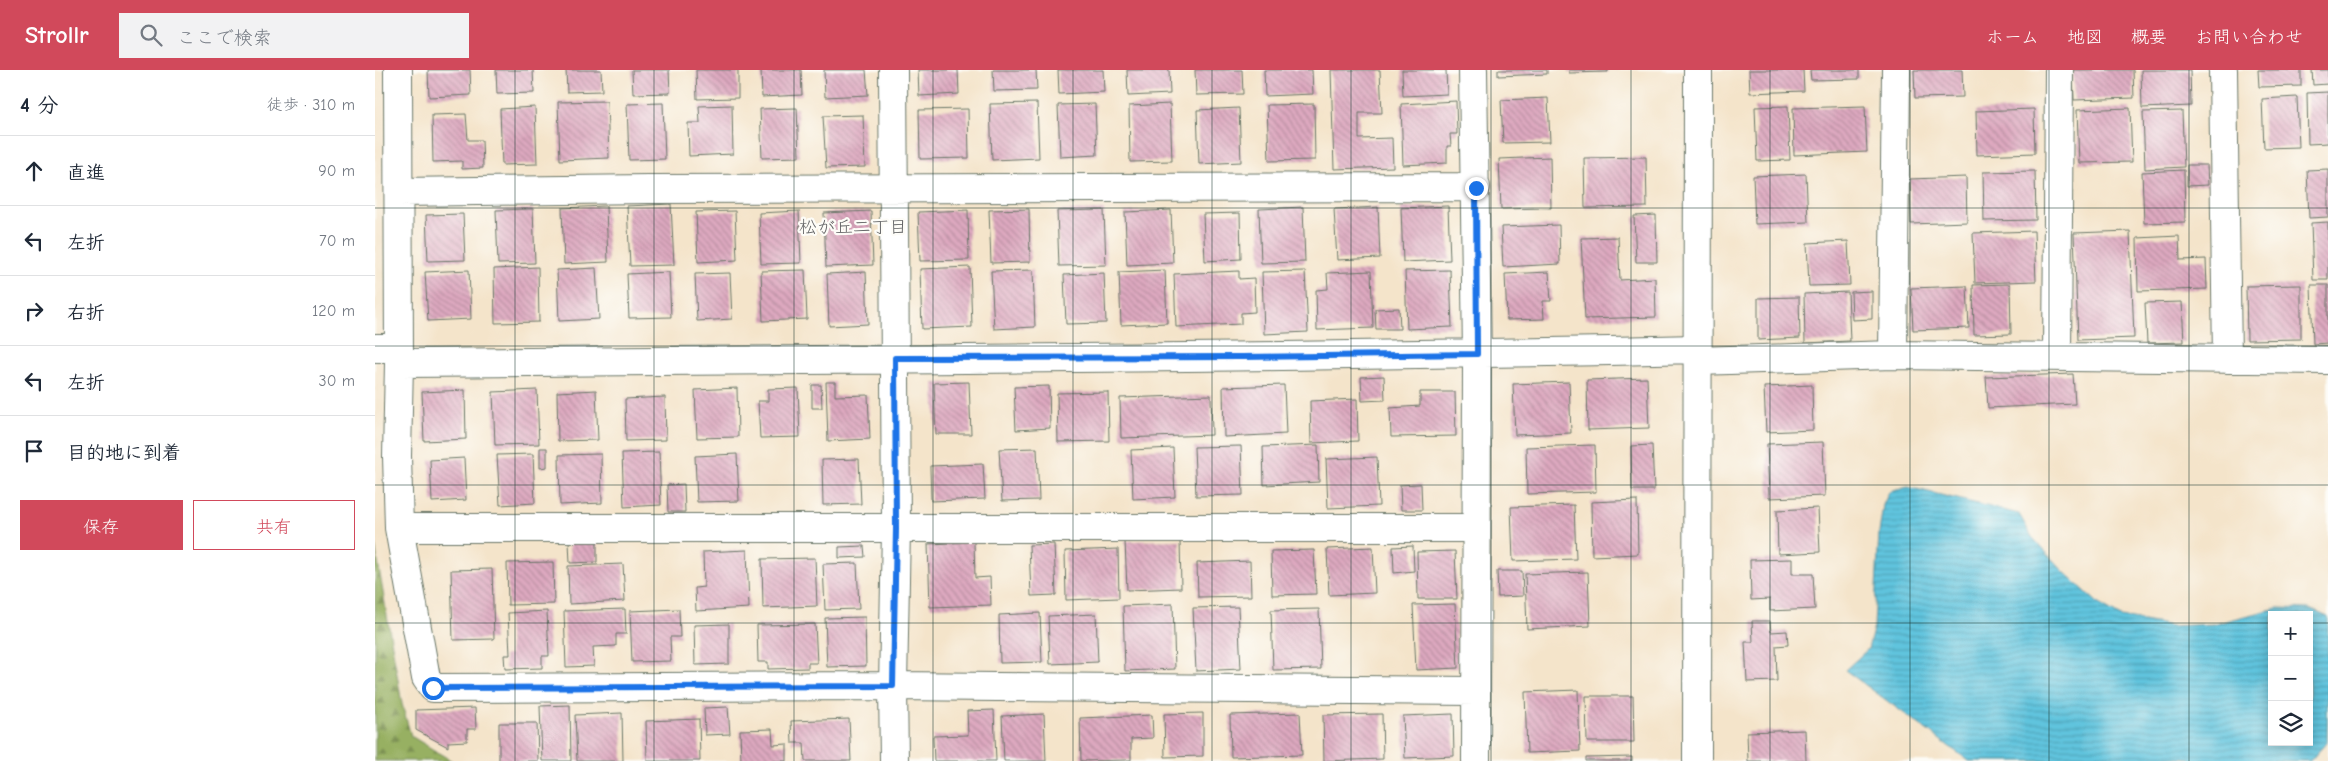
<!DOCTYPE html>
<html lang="ja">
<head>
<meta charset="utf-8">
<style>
	:root { --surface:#fff; --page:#f2f2f3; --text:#1f2937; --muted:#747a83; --line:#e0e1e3; --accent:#d1495b }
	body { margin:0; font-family:"Comic Neue","Klee One",sans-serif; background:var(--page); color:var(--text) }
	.controls { position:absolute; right:15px; bottom:15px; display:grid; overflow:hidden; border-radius:0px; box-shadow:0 2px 12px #0003 }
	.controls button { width:45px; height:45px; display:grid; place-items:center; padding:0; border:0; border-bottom:1px solid var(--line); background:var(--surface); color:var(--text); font:25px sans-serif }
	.stop { position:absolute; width:15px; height:15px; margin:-11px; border:4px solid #1a73e8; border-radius:50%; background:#fff }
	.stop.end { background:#1a73e8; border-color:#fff; box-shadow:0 1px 5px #0008 }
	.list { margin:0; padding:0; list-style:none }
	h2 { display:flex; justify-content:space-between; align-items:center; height:65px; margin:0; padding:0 20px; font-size:21px }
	h2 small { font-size:16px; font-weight:400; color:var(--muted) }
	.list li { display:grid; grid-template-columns:32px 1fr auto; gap:15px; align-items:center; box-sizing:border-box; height:70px; padding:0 20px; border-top:1px solid var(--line) }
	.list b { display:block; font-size:19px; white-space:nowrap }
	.list em { font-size:16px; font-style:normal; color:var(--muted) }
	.actions { display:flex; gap:10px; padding:15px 20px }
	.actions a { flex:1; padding:11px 0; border:1px solid var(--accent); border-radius:0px; text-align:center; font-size:18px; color:var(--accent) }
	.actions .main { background:var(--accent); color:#fff }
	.icon { flex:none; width:28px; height:28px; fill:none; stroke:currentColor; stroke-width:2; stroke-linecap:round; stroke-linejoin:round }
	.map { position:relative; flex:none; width:1953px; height:691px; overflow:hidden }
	header { display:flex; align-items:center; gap:30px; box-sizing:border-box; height:70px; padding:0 25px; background:var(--accent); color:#fff }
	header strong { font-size:24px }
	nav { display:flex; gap:28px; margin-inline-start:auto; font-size:18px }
	.search { width:350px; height:45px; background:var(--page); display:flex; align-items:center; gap:12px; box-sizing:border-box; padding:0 18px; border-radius:0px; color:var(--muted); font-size:19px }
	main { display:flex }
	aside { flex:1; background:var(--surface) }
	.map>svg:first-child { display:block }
</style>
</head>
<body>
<header>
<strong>Strollr</strong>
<div class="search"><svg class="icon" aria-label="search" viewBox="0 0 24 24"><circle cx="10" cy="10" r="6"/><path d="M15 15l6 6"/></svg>ここで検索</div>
<nav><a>ホーム</a><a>地図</a><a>概要</a><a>お問い合わせ</a></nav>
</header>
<main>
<aside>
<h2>4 分<small>徒歩 · 310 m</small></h2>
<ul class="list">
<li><svg class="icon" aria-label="ahead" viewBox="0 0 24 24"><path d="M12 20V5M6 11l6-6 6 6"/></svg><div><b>直進</b></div><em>90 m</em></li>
<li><svg class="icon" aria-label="left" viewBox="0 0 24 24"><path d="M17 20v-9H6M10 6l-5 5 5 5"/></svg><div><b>左折</b></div><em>70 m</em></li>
<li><svg class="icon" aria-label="right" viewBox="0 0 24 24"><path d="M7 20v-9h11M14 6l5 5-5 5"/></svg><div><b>右折</b></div><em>120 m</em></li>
<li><svg class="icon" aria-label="left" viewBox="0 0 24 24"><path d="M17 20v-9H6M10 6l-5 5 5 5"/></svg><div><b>左折</b></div><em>30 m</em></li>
<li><svg class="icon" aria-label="arrive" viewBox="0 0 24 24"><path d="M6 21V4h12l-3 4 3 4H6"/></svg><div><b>目的地に到着</b></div></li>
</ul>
<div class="actions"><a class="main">保存</a><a>共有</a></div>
</aside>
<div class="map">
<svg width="1953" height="691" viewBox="0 0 1953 691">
	<defs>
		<pattern id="forest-firs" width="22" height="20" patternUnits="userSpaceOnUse" patternTransform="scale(1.25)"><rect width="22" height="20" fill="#97b062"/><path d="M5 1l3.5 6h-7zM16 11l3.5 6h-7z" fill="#7b9052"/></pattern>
		<pattern id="water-rules" width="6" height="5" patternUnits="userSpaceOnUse" patternTransform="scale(1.25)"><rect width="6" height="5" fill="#60c4de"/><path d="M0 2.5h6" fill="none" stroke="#4fa0b5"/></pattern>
		<pattern id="building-back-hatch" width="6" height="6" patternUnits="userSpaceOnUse" patternTransform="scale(1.25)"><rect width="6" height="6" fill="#dea9c0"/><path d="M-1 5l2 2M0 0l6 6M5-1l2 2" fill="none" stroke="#b38b9d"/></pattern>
	</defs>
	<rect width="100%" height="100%" fill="#fdfcf7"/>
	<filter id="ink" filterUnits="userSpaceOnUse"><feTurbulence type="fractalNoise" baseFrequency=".02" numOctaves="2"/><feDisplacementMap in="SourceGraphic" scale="10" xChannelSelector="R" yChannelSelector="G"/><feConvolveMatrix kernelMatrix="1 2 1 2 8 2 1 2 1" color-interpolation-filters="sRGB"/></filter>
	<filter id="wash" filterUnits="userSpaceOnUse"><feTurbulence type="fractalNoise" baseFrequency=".0096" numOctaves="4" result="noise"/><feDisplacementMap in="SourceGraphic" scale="20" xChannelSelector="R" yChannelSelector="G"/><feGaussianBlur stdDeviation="1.12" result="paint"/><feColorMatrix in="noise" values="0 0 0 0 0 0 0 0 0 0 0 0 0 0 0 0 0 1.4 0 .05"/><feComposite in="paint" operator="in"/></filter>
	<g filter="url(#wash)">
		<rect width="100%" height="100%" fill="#f4e4ca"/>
		<path fill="url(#forest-firs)" stroke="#5b764b" d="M0,475L27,634L36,666L77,691H0Z"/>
		<path fill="url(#water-rules)" stroke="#408089" fill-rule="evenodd" d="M1533,417L1644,444L1657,467L1688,501L1724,534L1746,547L1797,556L1839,554L1902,538L1934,539L1953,547L1952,672L1935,691H1834L1793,687L1764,691H1594L1470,600L1493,579L1499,556L1504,463L1508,435L1514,422ZM1897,545H1934V672H1897Z"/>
		<g id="blocks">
			<path fill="url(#building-back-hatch)" d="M53,0H95L96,25L54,27Z
				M121,0H158L159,23L122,24Z
				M191,0H226L227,21L192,22Z
				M257,0H294L295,23L258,24Z
				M321,0H363V28L322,29Z
				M386,0H426L427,25L387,27Z
				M449,0H491L493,25L450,27Z
				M543,0H583L584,24L544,26Z
				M618,0H661L662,20L619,21Z
				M683,0H728L729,22L684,24Z
				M752,0H794L795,24L753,26Z
				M820,0H867L868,24L821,25Z
				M889,0H937L938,24L890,26Z
				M956,0H1005L1007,43H984V69L1017,68L1018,97L959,99Z
				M1027,0H1071L1072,24L1028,26Z
				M1123,0H1172V4L1123,6Z
				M1194,0H1233V2L1194,3Z
				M1374,0H1428L1429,21L1375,23Z
				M1435,0H1484V9L1436,10Z
				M1539,0H1587L1588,27L1540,28Z
				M1698,0H1758L1759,28L1699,30Z
				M1766,0H1815L1816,36L1767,38Z
				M1883,0H1926V16L1884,17Z
				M1937,0H1953V14L1938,15Z
				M1953,22V73L1933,74L1932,23Z
				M1922,27L1924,77L1889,78L1887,29Z
				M1173,28L1175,72L1128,73L1126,30Z
				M232,31L234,88L185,90L183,32Z
				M1081,31L1082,64H1075L1076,76H1072V93L1028,95L1026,34Z
				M288,33L290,89L254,90L252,34Z
				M662,33L664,88L617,90L615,34Z
				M720,34L722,85L685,87L683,35Z
				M795,34L797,91L755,92L754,36Z
				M939,34L940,90L894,91L892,35Z
				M357,35L358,84L314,86L313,53H325L324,36Z
				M1413,36L1415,90L1382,91L1380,37Z
				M1490,36L1492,82L1419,85L1418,38Z
				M160,37L162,94L127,95L125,39Z
				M422,38L424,87L387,88L385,39Z
				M864,38L866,92L824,94L822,40Z
				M1755,38L1757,92L1704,93L1702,40Z
				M593,39L594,88L545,89L544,40Z
				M1659,39L1660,83L1602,85L1601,41Z
				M1807,41L1809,97L1770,99L1768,42Z
				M91,44L93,70H107L108,98L87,99V91L58,92L57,45Z
				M488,45L490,97L451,98L448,46Z
				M1175,87L1176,138L1126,139L1124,89Z
				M1271,87L1272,137L1210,138L1209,88Z
				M1812,95H1832L1833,115L1812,116Z
				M1953,99V147L1934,148L1932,100Z
				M1809,100L1810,152L1769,153L1767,102Z
				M1660,101L1661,150L1609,151L1608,102Z
				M1431,104L1433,152L1380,154L1378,106Z
				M1591,107L1592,152L1536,154L1535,109Z
				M296,134L299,195L255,196L252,136Z
				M231,136L233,192L189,194L187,138Z
				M1073,136L1075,190L1028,192L1026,138Z
				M928,137L930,192L886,193L884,139Z
				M1003,137L1005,188L962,190L959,139Z
				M158,139L160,193L123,194L121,140Z
				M654,139L655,192L616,193L614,140Z
				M593,140L594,190L545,191L543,142Z
				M729,140L731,195L684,196L682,141Z
				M796,140L798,193L752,195L750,142Z
				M360,141L362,190L323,192L321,142Z
				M424,141L426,193L386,194L384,143Z
				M496,141L498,195L451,197L449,143Z
				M865,143L866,189L830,191L828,144Z
				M88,144L90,190L53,191L51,145Z
				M1281,145L1282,192H1261L1259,146Z
				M1953,152V210H1938L1936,153Z
				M1184,155L1185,194L1128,197L1126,157Z
				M1659,161L1661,211L1600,213L1598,163Z
				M1755,161L1759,268L1703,270L1699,163Z
				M1804,166L1805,190L1831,189L1832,219L1763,221L1762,168Z
				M1243,167L1245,210L1280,208L1281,247L1210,249L1206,168Z
				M1473,171L1475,215L1434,216L1432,173Z
				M163,197L164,252L120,253L119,199Z
				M595,197L597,257L547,259L545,199Z
				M221,198L224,249L184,251L182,200Z
				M94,200L96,249L53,251L50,202Z
				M430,200L432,249L388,251L386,201Z
				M658,200L660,257L619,259L616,201Z
				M790,200L792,253L746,255L744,202Z
				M1075,200L1077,257L1032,259L1030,201Z
				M864,201V209L879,208L880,242L866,243V254L801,257L799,204Z
				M930,201L933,262L889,264L887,202Z
				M996,201L998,258L942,260L941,220L953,219L952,203Z
				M294,202L296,247L254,248L252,204Z
				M491,202L493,254L454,256L452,204Z
				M1174,202L1176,231H1168L1169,249L1132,250L1130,204Z
				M355,203L357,249L322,251L320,204Z
				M729,203L731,253L691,254L689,205Z
				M1635,214L1636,264L1599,265L1598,215Z
				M1926,215V269L1872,270L1871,216Z
				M1936,215H1953V273L1938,274Z
				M1592,216L1594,258L1538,260L1536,218Z
				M1497,221V249L1477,250L1476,222Z
				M1473,222L1475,271L1430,273L1429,224Z
				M1424,227L1425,268L1383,270V228Z
				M1807,232L1809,272L1772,273L1770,233Z
				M1024,238L1025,259H1001L1000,239Z
				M1698,304L1700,334L1613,338L1611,307Z
				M1009,306L1010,330L987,331L986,307Z
				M1272,308L1274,358L1213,360L1212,310Z
				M451,312H460V326L493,325L495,369L453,371Z
				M594,312L596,364H561L559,313Z
				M1194,312L1196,363L1140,365L1138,314Z
				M437,315H446L447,338H437Z
				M909,315L911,364L849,367L848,317Z
				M1437,315L1438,360L1391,362L1389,317Z
				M674,316L675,358L641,360L639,317Z
				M362,318L363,367L322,368L320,320Z
				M423,318L425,367L385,368L383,331H393V319Z
				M90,320L91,369L49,371L47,322Z
				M162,320L164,374L120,375L118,322Z
				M221,320L223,370L183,371L182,322Z
				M733,322L734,371L683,372L682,323Z
				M1045,322H1080L1081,366L1016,367L1015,338L1045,336Z
				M836,325L837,365L746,368L745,328Z
				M290,327L291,370L251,371L250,329Z
				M982,329L983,371L936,373L935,331Z
				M1448,372L1450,426L1394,428L1392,374Z
				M943,375L944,412L889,415L888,377Z
				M1220,375L1221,422L1152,424L1151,377Z
				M1277,375L1279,420H1257L1256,376Z
				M866,376L868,425L821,426L819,377Z
				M165,378H172V397L165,398Z
				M662,378L664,430L627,431L624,379Z
				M798,378L800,427L758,429L756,380Z
				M284,382L286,435L249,437L247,383Z
				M158,384L160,433L125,435L122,385Z
				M226,384L227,433L185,435L184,385Z
				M362,384L364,431L322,432L320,386Z
				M1002,387L1004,436L953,438L951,389Z
				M89,388L91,430L57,432L55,390Z
				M484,389L486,434L448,435L447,390Z
				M608,394L610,429L556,431L555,396Z
				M309,414L310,442H293L292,415Z
				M1046,414L1047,440H1026L1025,415Z
				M1262,430L1263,484L1217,486L1216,432Z
				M1199,435L1201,489L1138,491L1136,437Z
				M1443,438L1445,482L1403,484L1402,440Z
				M805,470L806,518L752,520L750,471Z
				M222,471V492L195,493L194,472Z
				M599,472L600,508L615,507L616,535L555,537L553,474Z
				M679,474L681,525L656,526L654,475Z
				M489,476L490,487L464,488V477Z
				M1038,476L1039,501L1019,503L1018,477Z
				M998,477L1000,523L954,525L952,479Z
				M743,479L744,528L691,530L690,481Z
				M372,480L374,538L321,541L320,518L329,517L328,482Z
				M939,480L941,524L897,525L896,481Z
				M1080,481L1082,529H1043L1042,482Z
				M440,488L442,536L388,538L387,489Z
				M1417,489V504H1438L1440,539L1395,541V529L1376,530L1375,490Z
				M875,491L876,526L823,527L822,493Z
				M178,492L179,534L133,535L132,493Z
				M482,493L484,539L450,540L448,494Z
				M248,494L250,531L194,534L193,496Z
				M117,499L119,569L78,570L76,500Z
				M1122,501H1147L1148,526L1123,527Z
				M1213,502L1215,556L1152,559L1150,504Z
				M798,534L800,599L750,601L748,536Z
				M1080,534L1083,598L1041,600L1038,535Z
				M863,537L866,599L821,601L818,538Z
				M250,539L251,564H241V576L218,577L219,596L191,597L189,541Z
				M304,539L305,567H295L296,591L257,592L255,541Z
				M944,539L946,599L898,600L896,540Z
				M172,541L174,586H167V598L130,599L129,585H135L133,543Z
				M665,543L667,592L625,593L624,545Z
				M721,544L723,592L675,594L673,546Z
				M490,547L491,596L452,597L450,548Z
				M1377,551H1395L1396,562L1412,561L1413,575L1401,576L1402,611L1372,612L1370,572H1378Z
				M354,554V594L320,595L319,555Z
				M440,554L442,593H433V598L393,599V592H383L382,555Z
				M1203,620L1205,681L1152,683L1150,622Z
				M1211,626H1258L1259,672H1212Z
				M195,635L196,691H167L165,636Z
				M353,637L355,664L330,665L329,638Z
				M100,638L101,659H92V671L73,672V677L41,660V640Z
				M619,640L621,691H559L558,666L593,665L592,641Z
				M247,643L248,691H202L200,645Z
				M828,643V686L790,687L789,644Z
				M925,643L927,685L856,687L855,645Z
				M669,644L671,691H629L627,646Z
				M1007,644L1008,689L949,691L948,645Z
				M1078,644L1079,686L1030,688L1028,646Z
				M777,645L778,668L756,669V690L706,691L705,648Z
				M324,649L325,691H272L271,651Z
				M474,649L476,691H430L429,673H417L416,651Z
				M124,653H162L163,691H124Z
				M397,659L398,675L412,674V691H366L365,660Z
				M1430,660L1431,691H1373L1372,662Z
				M1257,687V691H1211V688Z"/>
		</g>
	</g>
	<g filter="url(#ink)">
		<use href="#blocks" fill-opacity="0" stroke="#6a7768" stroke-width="1"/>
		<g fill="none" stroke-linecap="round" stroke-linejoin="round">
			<defs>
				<path id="street" d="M23,0L24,293L22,386L24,458L51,608L58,618L518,616L1100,621
					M518,0L521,458L518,616L519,691
					M1098,0L1102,284L1101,691
					M1848,0L1852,289
					M24,122L274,119L1101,117
					M0,278H24
					M1518,285L1521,0
					M1682,287L1684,0
					M1323,291L1518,285L1953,290
					M24,293C457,289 889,289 1322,279
					M24,458H1100"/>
				<path id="secondary" d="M1322,691L1323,0"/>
			</defs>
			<use href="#street" stroke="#6a7768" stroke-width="30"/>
			<use href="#secondary" stroke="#6a7768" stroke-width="30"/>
			<use href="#street" stroke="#fff" stroke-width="28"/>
			<use href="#secondary" stroke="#fff" stroke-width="28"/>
		</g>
	</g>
	<g fill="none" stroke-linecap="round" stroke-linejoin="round" filter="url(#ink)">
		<path stroke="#1a73e8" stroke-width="6" d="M58,618L518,616L521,458L520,288L867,287L1102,284L1101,118"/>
	</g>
	<path fill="none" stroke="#1f3d34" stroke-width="1" stroke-opacity="0.55" d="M140,0V691M279,0V691M419,0V691M558,0V691M698,0V691M837,0V691M976,0V691M1116,0V691M1256,0V691M1395,0V691M1535,0V691M1674,0V691M1814,0V691M0,138H1953M0,276H1953M0,415H1953M0,553H1897M1934,553H1953"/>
	<g text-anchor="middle" stroke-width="4.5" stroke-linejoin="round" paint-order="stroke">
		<g font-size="18" fill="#626365" stroke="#fdfcf7">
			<text x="478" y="163">松が丘二丁目</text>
		</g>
	</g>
</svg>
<div class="controls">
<button>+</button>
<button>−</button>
<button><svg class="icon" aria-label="layers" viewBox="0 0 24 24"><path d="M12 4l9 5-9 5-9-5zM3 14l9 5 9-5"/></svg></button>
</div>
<div class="stop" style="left:58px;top:618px"></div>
<div class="stop end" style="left:1101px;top:118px"></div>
</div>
</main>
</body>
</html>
